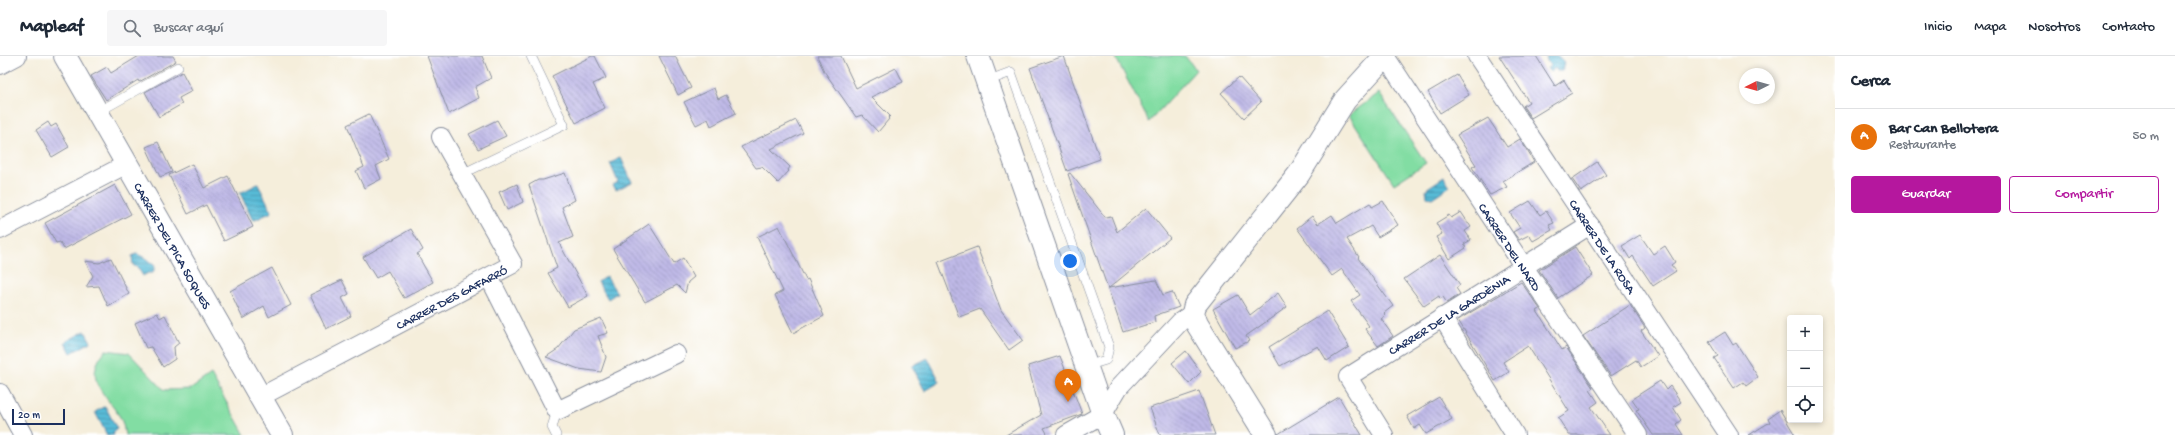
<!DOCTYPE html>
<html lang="es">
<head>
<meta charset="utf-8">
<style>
	:root { --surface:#fff; --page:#f6f6f7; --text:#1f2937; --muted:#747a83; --line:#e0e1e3; --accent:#b5179e }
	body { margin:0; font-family:"Gochi Hand",sans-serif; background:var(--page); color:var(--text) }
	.controls { position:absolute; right:12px; bottom:12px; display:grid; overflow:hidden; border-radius:4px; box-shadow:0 2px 6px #0003 }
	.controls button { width:36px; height:36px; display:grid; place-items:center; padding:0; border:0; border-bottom:1px solid var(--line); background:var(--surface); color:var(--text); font:20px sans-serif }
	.compass { position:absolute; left:1739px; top:12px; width:36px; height:36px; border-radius:50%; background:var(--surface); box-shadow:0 2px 6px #0003; rotate:265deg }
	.scale { position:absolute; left:12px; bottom:10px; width:53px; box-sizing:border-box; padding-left:4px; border:2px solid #1b2f5e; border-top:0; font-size:11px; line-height:14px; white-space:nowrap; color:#1b2f5e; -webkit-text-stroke:3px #fff; paint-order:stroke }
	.you { position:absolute; left:1070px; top:205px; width:14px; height:14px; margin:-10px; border:3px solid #fff; border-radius:50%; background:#1a73e8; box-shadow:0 0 0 6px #1a73e833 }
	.badge { display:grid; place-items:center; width:26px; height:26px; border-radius:50%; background:var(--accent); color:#fff; font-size:13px; font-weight:700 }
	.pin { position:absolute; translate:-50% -33px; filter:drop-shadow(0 1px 2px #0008) }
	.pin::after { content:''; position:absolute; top:21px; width:14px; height:12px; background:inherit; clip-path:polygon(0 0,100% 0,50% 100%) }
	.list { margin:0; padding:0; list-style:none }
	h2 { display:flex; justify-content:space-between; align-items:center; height:52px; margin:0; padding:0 16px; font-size:17px }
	h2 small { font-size:13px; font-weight:400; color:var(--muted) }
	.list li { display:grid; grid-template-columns:26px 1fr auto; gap:12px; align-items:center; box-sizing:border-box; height:56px; padding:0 16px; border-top:1px solid var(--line) }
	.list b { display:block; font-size:15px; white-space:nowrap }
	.list p { margin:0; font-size:13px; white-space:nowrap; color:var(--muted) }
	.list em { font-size:13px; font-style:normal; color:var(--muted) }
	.actions { display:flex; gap:8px; padding:12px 16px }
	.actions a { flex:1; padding:9px 0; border:1px solid var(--accent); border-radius:4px; text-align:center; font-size:14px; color:var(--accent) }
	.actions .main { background:var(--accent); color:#fff }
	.icon { flex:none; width:22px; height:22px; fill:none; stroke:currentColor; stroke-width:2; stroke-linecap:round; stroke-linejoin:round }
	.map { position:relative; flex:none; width:1835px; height:379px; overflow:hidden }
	header { display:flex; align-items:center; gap:24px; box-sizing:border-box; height:56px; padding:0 20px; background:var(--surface); border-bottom:1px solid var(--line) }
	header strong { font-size:19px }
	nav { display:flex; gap:22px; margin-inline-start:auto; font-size:14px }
	.search { width:280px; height:36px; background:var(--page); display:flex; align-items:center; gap:10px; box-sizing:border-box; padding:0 14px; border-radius:4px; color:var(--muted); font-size:15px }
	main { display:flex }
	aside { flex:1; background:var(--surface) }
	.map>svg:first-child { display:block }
</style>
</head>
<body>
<header>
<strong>Mapleaf</strong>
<div class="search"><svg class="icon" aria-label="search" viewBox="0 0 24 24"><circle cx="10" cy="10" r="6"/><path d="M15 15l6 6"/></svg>Buscar aquí</div>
<nav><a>Inicio</a><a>Mapa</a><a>Nosotros</a><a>Contacto</a></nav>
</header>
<main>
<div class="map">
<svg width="1835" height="379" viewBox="0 0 1835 379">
	<defs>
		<pattern id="water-rules" width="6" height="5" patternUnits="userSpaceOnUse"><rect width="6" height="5" fill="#58bbd7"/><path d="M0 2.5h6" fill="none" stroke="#4898b2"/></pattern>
		<pattern id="building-back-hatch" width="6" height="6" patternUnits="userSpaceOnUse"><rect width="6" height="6" fill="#bfb9e7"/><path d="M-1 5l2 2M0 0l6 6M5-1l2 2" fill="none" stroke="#9a97be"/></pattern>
	</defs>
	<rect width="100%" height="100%" fill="#fff"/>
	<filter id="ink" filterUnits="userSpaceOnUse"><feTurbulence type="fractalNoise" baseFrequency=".025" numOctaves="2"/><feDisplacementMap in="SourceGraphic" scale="8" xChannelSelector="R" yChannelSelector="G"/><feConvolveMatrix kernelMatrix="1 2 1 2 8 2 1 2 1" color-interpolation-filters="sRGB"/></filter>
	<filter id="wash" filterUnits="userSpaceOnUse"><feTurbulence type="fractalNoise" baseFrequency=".012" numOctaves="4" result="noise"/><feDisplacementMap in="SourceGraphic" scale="16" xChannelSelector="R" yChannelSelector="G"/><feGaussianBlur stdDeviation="0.9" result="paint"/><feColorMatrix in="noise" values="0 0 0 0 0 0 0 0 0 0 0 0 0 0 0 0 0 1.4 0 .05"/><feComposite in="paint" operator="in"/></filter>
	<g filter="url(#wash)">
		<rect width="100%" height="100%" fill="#f5eedb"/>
		<path fill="#82dda3" stroke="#4e8680" d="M1115,0H1185L1196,14L1149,66Z
			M1379,37L1426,107L1394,128L1349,59Z
			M106,294L129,297L164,334L191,333L211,319L245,379H125C124,373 123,366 120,361C105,337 81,322 106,294Z"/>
		<path fill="url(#water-rules)" stroke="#3a759a" d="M1546,0H1558L1565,7L1562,15H1557L1555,12L1550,16L1547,12L1551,9L1547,5Z
			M621,102L632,126L616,134L613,129L618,126L610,107Z
			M1444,121L1450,130L1432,142L1427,141L1426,133Z
			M258,128L272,156L253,165L240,137Z
			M137,198L145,202L155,210L153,217H148L143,220L138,212L133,209L132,200Z
			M606,220L617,237L608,243L598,226Z
			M85,275L91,286L71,297L65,286Z
			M928,302L940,326L925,335L912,310Z
			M105,350L117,373L113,376L114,379H107L95,356Z"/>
		<g id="blocks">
			<path fill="url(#building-back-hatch)" d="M139,0H173L176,5L139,26L138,24L106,44L91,20L107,11L111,17Z
				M427,0H482L491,22L475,31L479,42L449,58Z
				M592,0H595L606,22L593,28L605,52L576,67L552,20Z
				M659,0H675L691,32L678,39Z
				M817,0H841L856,32L896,12L903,26L871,41L890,60L888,62L889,63L878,76L862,59L856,61L824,15Z
				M1064,0L1100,103L1067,115L1030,12Z
				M1499,0H1536L1555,30L1564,24L1572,37L1531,62L1523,50L1529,46Z
				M182,16L192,35L179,42L182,48L159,61L145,36Z
				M1457,19L1469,39L1440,57L1428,36Z
				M1239,21L1261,46L1244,62L1221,37Z
				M714,32L718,43L726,39L736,57L711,70L708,63L696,69L684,46Z
				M369,58L389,103L376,110L381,123L364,132L356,115L364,111L347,69Z
				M1488,62L1507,91L1520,83L1534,106L1503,125L1507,131L1490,139L1472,111L1476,109L1457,79Z
				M497,64L506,80L478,93L469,78Z
				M796,64L803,77L771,93L790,111L788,114L789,115L778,127L762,111L756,112L741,91Z
				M48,66L51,71L56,68L69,91L52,101L36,74Z
				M158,86L172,116L160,121L146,91Z
				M1597,106L1606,119L1581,136L1572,123Z
				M192,108L204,132L228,120L253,171L224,185L206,149L188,158L169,119Z
				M565,117L575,144L562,151L573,181L559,187L588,240L568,251L548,217L557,212L529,129L538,124H543Z
				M1070,117L1105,161L1111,160L1117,176L1146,152L1170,182L1109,232L1156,224L1163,239L1172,236L1179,251L1154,260L1155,266L1123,276L1068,118Z
				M517,128L523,146L507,154L499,136Z
				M115,129L131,158L64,193L60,186L56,187L45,167Z
				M1383,145L1398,169L1378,181L1371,170L1347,183L1359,201L1358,202L1393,250L1384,257L1386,259L1381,263L1393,280L1378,290L1365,273L1369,270L1351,245L1360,239L1342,213L1332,220L1297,172L1312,160L1318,168L1332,159L1337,167L1370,147L1372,151Z
				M1530,145L1540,159L1546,155L1554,167L1549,169L1552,174L1533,185L1529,179L1519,184L1513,176L1520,172L1510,157Z
				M1461,156L1471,171L1465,175L1471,184L1464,188L1466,192L1449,203L1436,181L1442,178L1436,167L1449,159L1451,162Z
				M649,168L674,208L683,202L694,221L688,226L685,237L677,229L645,246L613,193Z
				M779,170L806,224L808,223L824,260L793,277L775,239L783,235L757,181Z
				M411,173L423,194L417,198L433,226L404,242L388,215L376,222L363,201Z
				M1640,179L1653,198L1665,190L1675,206L1671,209L1676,215L1653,230L1633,200L1630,203L1622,190Z
				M977,191L1001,254L1023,284L1009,294L980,253L959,261L938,206Z
				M1575,191L1593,219L1558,242L1539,214Z
				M1440,199L1460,229L1456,232L1460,238L1447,247L1443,241L1440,243L1439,240L1424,250L1404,223Z
				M111,202L129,238L108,250L99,230L86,231L93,220L85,205L99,207Z
				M272,212L291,249L269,261L264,250L243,263L230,235Z
				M342,224L349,238L342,242L351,260L326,273L310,239Z
				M1521,226L1540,253L1537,255L1562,294L1566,291L1593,332L1590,334L1598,346L1591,351L1610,379H1569L1558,362L1569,355L1528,290L1503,306L1509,316L1495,325L1458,264Z
				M1278,237L1287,251L1246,280L1249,285L1235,292L1213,253L1238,239L1250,259Z
				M1630,249L1645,272L1641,275L1658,300L1641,311L1636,304L1611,320L1583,280Z
				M1327,255L1349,291L1327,305L1318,290L1280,310L1269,291Z
				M157,257L160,262L165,259L179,287L174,291L175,303L163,311L151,291L146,292L135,267Z
				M601,262L608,277L598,280L606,301L601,316L579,313L546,301L558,293L574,273Z
				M1725,276L1733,289L1736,287L1758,321L1746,330L1743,326L1734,332L1714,302L1718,300L1709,286Z
				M1186,295L1201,316L1189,328L1172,307Z
				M1060,300L1082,358L1044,372L1048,379H1006L1041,359L1028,310Z
				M1660,325L1666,334L1670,330L1681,346L1673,351L1681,364L1676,368L1683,379H1653L1636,354L1639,353L1632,343Z
				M1199,335L1215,379H1160L1150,352Z
				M1339,341L1362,379H1278V378Z
				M1439,341L1452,363L1426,378L1420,369L1414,373L1407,360Z
				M1780,354L1795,379H1749L1770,366L1768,362Z"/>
		</g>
	</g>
	<g filter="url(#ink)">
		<use href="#blocks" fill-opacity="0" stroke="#888e9c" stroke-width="1"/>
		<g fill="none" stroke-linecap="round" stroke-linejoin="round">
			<defs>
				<path id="lane" d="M987,25L1011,16L1109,291L1106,304L1086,310
					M98,56L178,11
					M462,118L564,69L531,0
					M556,379L552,371L557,355"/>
				<g id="street">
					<path id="s1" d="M1385,0L1524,211L1638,379"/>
					<path id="s2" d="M1477,0L1729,379"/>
					<path d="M0,9L17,0"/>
					<path d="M0,174L127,108"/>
					<path d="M489,221L557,355L676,298"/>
					<path d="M1442,261L1515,379"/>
					<path d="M0,337L23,379"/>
					<path id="s3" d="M260,341L513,208L441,81"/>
					<path d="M1066,379L1103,358L1119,331L1180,266L1193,257"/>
					<path id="s4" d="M1384,379L1348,321L1590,169"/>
				</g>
				<g id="secondary">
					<path id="s5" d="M65,0L282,379"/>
					<path d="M1266,379L1197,268L1193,257L1195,249L1299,118L1345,44L1385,0"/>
				</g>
				<path id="primary" d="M978,0L1103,358L1112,379"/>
			</defs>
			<use href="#lane" stroke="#888e9c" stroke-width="10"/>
			<use href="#street" stroke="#888e9c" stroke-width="20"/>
			<use href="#secondary" stroke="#888e9c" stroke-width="24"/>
			<use href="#primary" stroke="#888e9c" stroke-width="24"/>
			<use href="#lane" stroke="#fff" stroke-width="9"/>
			<use href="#street" stroke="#fff" stroke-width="18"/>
			<use href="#secondary" stroke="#fff" stroke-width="22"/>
			<use href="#primary" stroke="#fff" stroke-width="22"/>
		</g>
	</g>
	<g text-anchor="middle" stroke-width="4" stroke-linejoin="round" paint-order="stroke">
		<g font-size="13" fill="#1b2f5e" stroke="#fff">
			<text dy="5" stroke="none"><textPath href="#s5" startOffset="218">CARRER DEL PICA SOQUES</textPath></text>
			<text dy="5" stroke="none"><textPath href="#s1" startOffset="228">CARRER DEL NARD</textPath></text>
			<text dy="5" stroke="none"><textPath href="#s2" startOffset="228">CARRER DE LA ROSA</textPath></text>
			<text dy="5" stroke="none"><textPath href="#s3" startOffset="216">CARRER DES GAFARRÓ</textPath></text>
			<text dy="5" stroke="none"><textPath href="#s4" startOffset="187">CARRER DE LA GARDÈNIA</textPath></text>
		</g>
	</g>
</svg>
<div class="controls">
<button>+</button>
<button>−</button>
<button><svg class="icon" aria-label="locate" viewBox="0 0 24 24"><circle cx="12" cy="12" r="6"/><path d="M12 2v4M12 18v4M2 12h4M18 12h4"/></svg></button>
</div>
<svg class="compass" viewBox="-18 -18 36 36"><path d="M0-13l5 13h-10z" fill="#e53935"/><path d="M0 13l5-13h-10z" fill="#747a83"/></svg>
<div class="scale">20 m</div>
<div class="you"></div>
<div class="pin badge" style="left:1068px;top:346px;background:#e8710a">A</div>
</div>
<aside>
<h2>Cerca<small></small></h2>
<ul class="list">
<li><span class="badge" style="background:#e8710a">A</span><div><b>Bar Can Bellotera</b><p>Restaurante</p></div><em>50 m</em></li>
</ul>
<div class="actions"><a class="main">Guardar</a><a>Compartir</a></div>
</aside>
</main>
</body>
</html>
